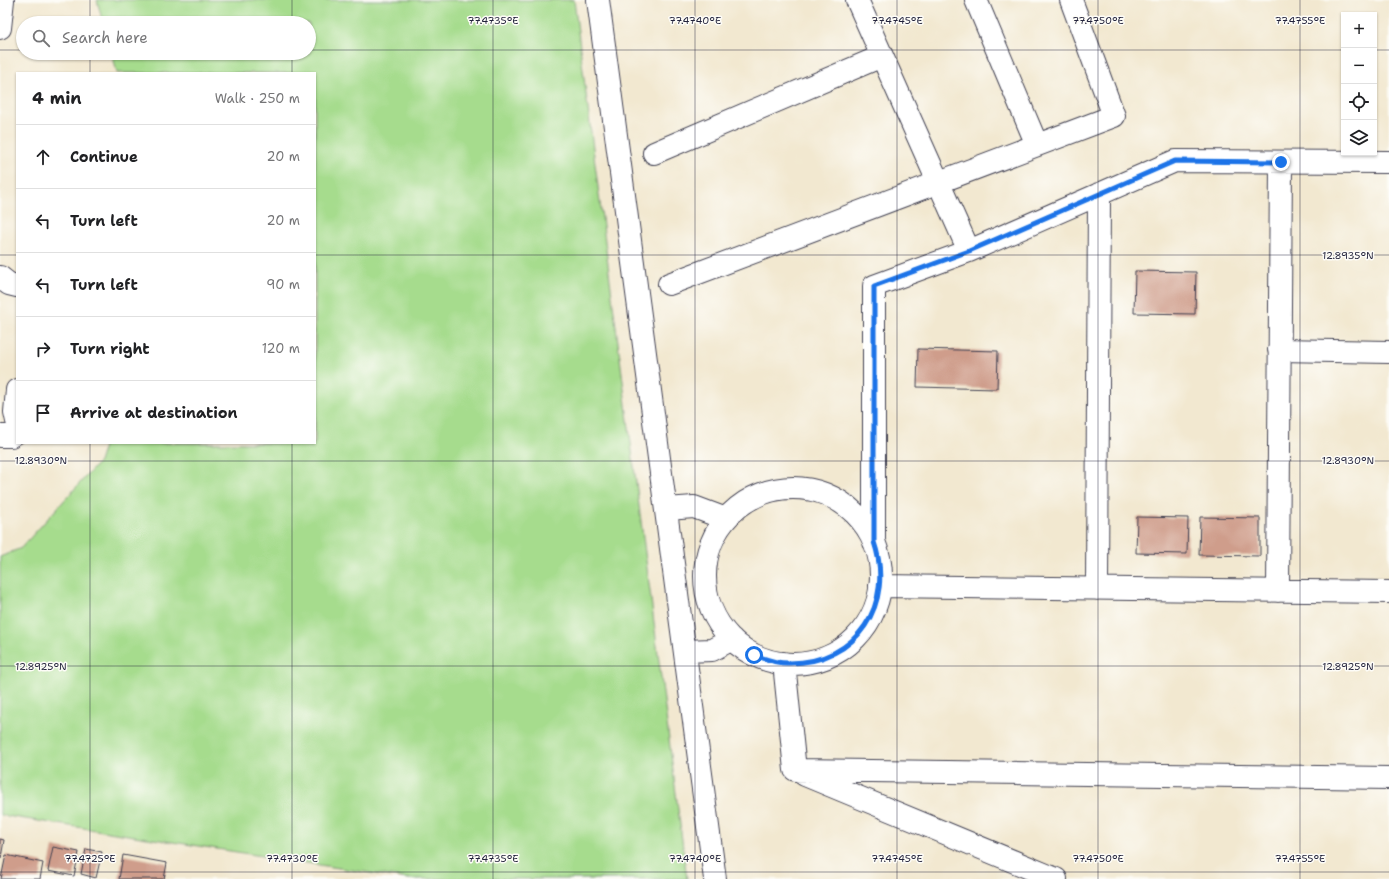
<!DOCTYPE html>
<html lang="en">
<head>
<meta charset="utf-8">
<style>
	:root { --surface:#fff; --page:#f6f6f6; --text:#202124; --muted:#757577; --line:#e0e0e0 }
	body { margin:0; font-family:"Shantell Sans",sans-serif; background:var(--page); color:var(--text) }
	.controls { position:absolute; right:12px; top:12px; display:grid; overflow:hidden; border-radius:0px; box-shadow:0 1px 3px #0004 }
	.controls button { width:36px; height:36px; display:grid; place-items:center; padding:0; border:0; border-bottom:1px solid var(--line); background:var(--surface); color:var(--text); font:20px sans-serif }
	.stop { position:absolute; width:12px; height:12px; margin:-9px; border:3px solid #1a73e8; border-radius:50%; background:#fff }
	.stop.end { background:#1a73e8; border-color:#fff; box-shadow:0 1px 4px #0008 }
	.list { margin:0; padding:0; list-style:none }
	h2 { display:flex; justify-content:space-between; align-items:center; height:52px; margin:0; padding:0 16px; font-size:17px }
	h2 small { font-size:13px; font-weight:400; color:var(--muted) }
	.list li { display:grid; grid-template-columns:26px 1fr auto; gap:12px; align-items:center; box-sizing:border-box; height:64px; padding:0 16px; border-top:1px solid var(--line) }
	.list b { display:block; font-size:15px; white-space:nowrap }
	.list em { font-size:13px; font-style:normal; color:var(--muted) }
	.icon { flex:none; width:22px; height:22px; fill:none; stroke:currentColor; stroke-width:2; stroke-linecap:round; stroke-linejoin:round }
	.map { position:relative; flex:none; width:1389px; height:879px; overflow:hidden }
	.search { position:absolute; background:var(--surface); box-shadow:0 1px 3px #0004; left:16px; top:16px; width:300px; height:44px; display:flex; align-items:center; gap:10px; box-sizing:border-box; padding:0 14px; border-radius:22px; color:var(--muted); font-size:15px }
	.panel { position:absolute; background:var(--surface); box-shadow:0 1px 3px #0004; left:16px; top:72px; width:300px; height:372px; border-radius:0px }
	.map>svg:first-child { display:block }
</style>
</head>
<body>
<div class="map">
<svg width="1389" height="879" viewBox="0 0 1389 879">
	<rect width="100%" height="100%" fill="#fdfcf7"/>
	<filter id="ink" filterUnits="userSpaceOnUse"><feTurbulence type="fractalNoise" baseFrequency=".025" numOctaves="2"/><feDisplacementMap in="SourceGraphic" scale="8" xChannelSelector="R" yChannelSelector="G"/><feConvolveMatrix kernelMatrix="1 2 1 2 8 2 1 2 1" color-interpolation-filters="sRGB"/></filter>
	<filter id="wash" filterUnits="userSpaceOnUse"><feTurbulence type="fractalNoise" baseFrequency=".012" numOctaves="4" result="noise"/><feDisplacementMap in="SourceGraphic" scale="16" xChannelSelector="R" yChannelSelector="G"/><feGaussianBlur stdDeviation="0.9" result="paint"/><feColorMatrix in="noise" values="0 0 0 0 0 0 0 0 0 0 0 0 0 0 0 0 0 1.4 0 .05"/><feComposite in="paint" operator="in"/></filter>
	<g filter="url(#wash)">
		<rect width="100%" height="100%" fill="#f2e8d0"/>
		<path fill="#a6dc8d" stroke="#647f64" d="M97,0H574L687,879H409L0,815V557L21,548L99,462L105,443H315V73H117L112,53H309V23H103Z"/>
		<g id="blocks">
			<path fill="#cf9d8b" d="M1135,271L1196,272L1195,314L1134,313Z
				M918,349L998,351L997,389L917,387Z
				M1137,517L1188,518L1187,554L1136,553Z
				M1200,517L1260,518V556L1199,555Z
				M0,839L4,840L1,858H0Z
				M53,847L79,852L74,876L48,871Z
				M86,849L102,852L96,878L81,874Z
				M6,855L43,863L40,879H1Z
				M123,855L167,863L164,879H119Z"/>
		</g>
	</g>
	<g filter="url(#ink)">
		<use href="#blocks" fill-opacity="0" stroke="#414051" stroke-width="1"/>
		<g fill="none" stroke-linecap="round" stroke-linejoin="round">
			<defs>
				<path id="street" d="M598,0L715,879
					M857,0L969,251
					M976,0L1037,145
					M0,28L3,0
					M654,153L882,56
					M0,277L9,284L17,286
					M669,284L1114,116L1071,0
					M1279,350L1389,352
					M17,390L15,412L17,421
					M0,436H11L17,432
					M705 576a88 88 0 1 1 176 0a88 88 0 1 1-176 0Z
					M667,509L694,507L726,519
					M874,542V286L969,251L1175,161L1389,162
					M880,586L1389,592
					M1097,589L1099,194
					M1278,591L1281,162
					M685,651L712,650L732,639
					M784,663L795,770L1389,778
					M805,775L1056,879"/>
			</defs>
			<use href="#street" stroke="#414051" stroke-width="24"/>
			<use href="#street" stroke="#fff" stroke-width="22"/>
		</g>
	</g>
	<g fill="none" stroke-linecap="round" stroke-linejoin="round" filter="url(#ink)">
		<path stroke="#1a73e8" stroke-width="5" d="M754,655C766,659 778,664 790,663C857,663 895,604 874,542V286L969,251L1175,161L1281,162"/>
	</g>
	<path fill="none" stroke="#22223b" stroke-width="1" stroke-opacity="0.45" d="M90,0V23M292,0V23M493,0V879M695,0V879M897,0V879M1098,0V879M1300,0V879M0,50H23M309,50H1344M1374,50H1389M90,53V73M292,53V73M0,255H17M315,255H1389M90,443V879M292,443V879M0,461H1389M0,666H1389M0,872H1389"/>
	<g font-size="10" text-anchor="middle" fill="#22223b" stroke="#fdfcf7" stroke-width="3" stroke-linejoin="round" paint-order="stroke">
		<text x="493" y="24">77.4735°E</text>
		<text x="695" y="24">77.4740°E</text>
		<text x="897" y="24">77.4745°E</text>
		<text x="1098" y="24">77.4750°E</text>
		<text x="1300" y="24">77.4755°E</text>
		<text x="1348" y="259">12.8935°N</text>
		<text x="41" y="464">12.8930°N</text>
		<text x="1348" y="464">12.8930°N</text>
		<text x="41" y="670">12.8925°N</text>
		<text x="1348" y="670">12.8925°N</text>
		<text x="90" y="862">77.4725°E</text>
		<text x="292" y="862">77.4730°E</text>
		<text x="493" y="862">77.4735°E</text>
		<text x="695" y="862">77.4740°E</text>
		<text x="897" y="862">77.4745°E</text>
		<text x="1098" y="862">77.4750°E</text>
		<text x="1300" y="862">77.4755°E</text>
	</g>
</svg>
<div class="controls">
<button>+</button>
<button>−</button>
<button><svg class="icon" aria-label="locate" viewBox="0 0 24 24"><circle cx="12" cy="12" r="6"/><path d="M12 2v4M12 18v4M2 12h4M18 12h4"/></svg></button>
<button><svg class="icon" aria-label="layers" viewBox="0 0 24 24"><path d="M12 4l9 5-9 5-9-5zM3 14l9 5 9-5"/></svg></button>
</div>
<div class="stop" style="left:754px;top:655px"></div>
<div class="stop end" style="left:1281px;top:162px"></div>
<div class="search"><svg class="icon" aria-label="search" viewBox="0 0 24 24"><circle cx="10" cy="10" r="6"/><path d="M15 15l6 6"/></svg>Search here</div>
<section class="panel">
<h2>4 min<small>Walk · 250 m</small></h2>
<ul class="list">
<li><svg class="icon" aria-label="ahead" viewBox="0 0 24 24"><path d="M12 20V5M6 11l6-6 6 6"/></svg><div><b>Continue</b></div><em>20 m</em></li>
<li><svg class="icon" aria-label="left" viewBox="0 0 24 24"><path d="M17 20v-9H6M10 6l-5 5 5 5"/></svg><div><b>Turn left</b></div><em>20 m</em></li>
<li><svg class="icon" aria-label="left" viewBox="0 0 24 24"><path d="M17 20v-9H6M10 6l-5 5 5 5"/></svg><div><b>Turn left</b></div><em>90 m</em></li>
<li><svg class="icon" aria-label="right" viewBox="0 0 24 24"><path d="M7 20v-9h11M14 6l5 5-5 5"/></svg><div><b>Turn right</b></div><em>120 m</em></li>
<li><svg class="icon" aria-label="arrive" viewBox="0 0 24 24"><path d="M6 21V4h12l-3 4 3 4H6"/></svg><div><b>Arrive at destination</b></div></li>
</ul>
</section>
</div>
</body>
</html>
